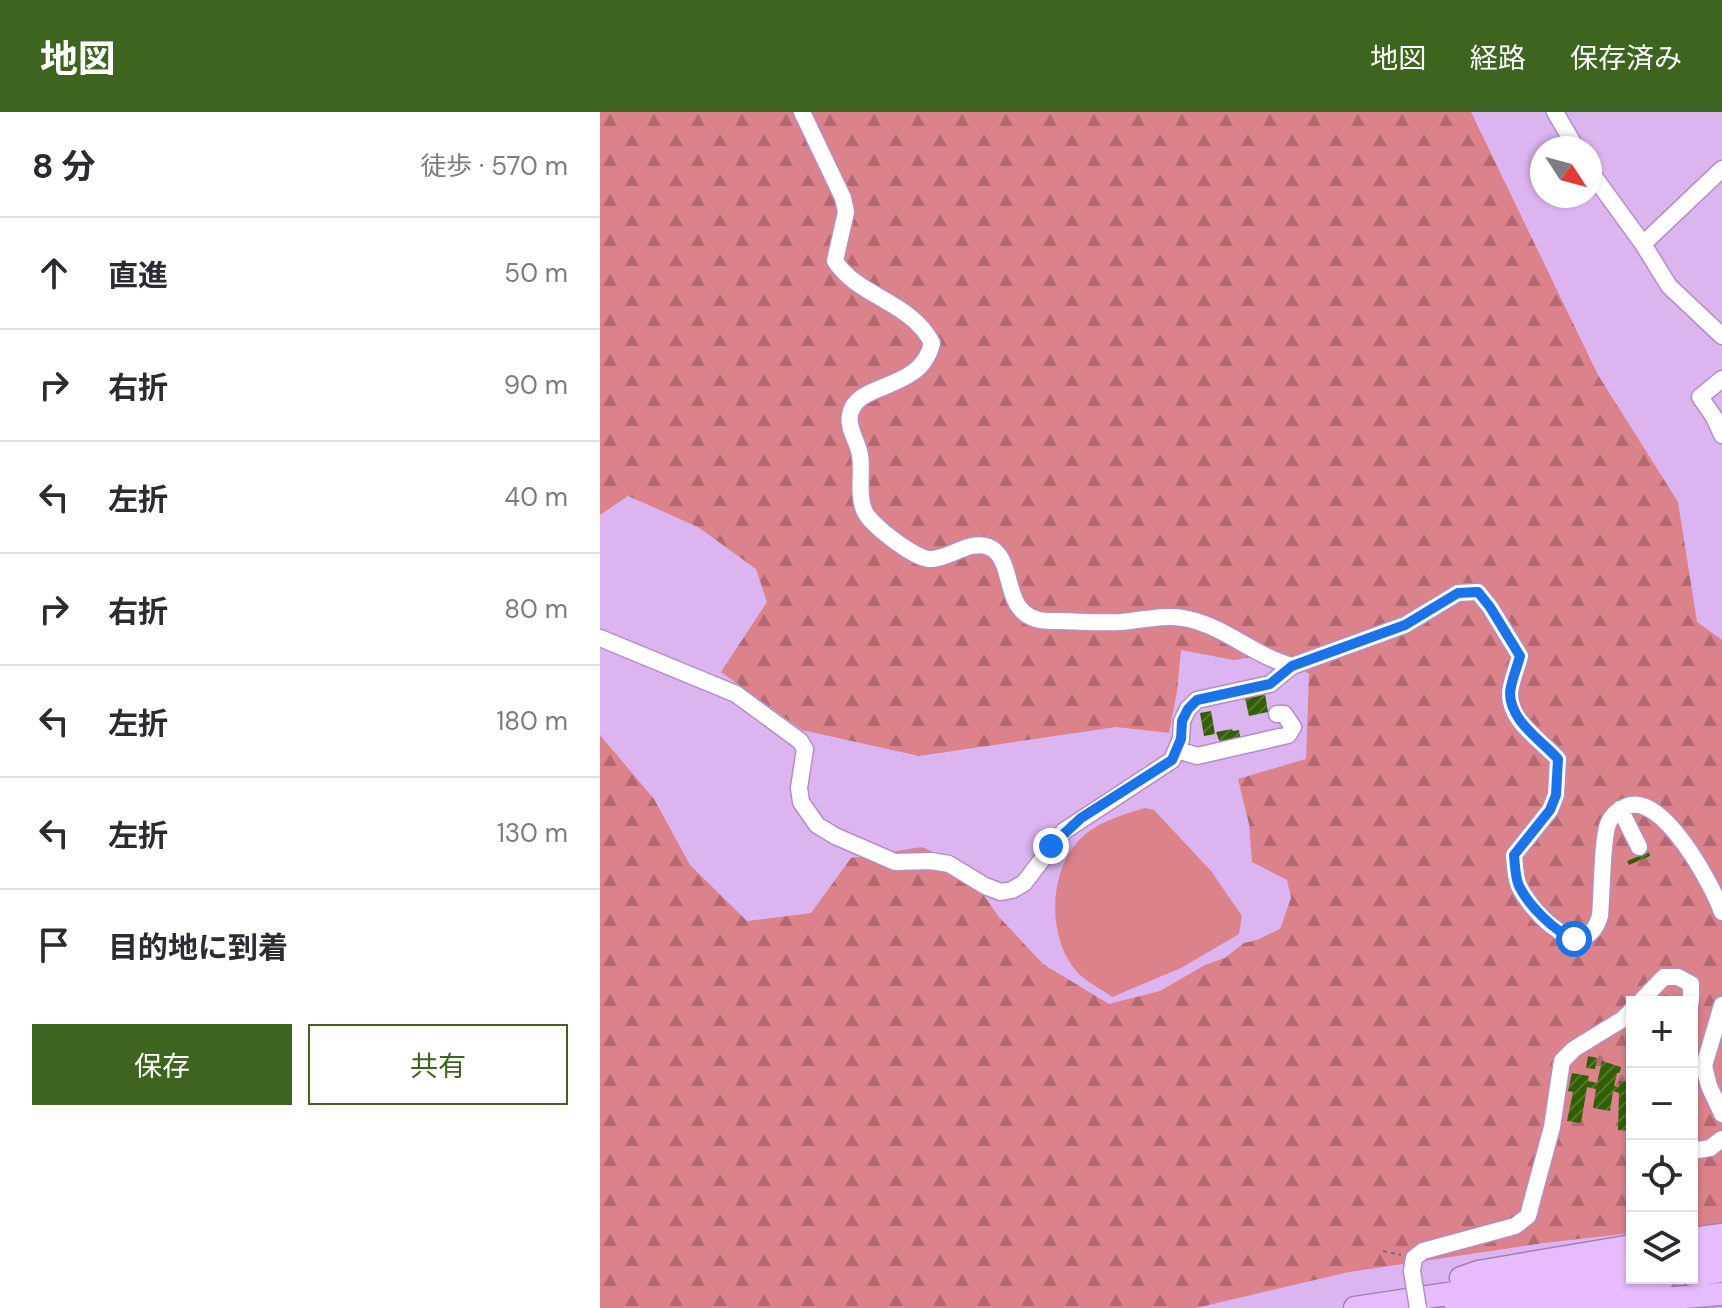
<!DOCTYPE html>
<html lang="ja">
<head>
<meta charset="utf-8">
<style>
	:root { --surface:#fff; --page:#f7f7f7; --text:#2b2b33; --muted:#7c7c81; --line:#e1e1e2; --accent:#3d6520 }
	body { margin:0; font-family:"DM Sans","Noto Sans JP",sans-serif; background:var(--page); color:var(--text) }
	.controls { position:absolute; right:24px; bottom:24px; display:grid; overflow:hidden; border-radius:0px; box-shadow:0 2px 6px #0004 }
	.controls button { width:72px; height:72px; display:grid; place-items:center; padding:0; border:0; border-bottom:2px solid var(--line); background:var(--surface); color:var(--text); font:40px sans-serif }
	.compass { position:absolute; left:930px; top:24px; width:72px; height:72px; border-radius:50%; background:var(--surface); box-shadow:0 2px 6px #0004; rotate:126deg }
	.stop { position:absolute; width:24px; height:24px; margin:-18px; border:6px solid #1a73e8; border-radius:50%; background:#fff }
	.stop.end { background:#1a73e8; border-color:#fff; box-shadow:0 2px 8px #0008 }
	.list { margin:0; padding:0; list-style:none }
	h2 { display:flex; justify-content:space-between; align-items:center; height:104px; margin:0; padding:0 32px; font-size:34px }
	h2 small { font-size:26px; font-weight:400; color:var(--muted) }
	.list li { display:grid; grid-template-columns:52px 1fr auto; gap:24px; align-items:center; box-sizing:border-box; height:112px; padding:0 32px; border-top:2px solid var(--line) }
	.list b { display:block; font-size:30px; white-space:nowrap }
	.list em { font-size:26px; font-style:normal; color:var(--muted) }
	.actions { display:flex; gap:16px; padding:24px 32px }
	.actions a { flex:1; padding:18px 0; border:2px solid var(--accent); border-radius:0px; text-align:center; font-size:28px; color:var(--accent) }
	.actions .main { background:var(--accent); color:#fff }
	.icon { flex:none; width:44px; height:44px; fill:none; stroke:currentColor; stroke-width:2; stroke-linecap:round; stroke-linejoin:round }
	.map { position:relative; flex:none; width:1122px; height:1196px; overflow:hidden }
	header { display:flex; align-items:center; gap:48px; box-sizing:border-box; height:112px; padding:0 40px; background:var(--accent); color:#fff }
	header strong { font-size:38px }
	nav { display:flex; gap:44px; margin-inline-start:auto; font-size:28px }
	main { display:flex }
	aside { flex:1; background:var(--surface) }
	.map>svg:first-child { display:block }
</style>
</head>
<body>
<header>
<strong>地図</strong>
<nav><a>地図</a><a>経路</a><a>保存済み</a></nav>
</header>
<main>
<aside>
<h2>8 分<small>徒歩 · 570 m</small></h2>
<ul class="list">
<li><svg class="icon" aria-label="ahead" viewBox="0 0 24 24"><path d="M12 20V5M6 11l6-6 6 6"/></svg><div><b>直進</b></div><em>50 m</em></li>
<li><svg class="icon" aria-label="right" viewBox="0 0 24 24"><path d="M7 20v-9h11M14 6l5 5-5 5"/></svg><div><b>右折</b></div><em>90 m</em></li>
<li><svg class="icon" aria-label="left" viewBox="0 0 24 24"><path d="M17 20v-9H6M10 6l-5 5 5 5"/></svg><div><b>左折</b></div><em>40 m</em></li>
<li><svg class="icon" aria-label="right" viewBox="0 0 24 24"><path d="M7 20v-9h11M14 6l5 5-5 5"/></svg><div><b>右折</b></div><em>80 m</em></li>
<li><svg class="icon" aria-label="left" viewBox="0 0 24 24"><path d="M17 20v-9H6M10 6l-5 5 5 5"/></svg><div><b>左折</b></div><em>180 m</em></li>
<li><svg class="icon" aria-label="left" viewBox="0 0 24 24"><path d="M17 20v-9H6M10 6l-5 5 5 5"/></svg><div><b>左折</b></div><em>130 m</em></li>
<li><svg class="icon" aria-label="arrive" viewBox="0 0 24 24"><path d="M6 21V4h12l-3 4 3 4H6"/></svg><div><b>目的地に到着</b></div></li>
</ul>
<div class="actions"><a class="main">保存</a><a>共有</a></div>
</aside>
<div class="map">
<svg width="1122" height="1196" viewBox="0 0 1122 1196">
	<defs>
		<pattern id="forest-firs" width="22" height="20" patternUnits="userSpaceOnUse" patternTransform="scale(2)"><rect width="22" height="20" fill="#dc828a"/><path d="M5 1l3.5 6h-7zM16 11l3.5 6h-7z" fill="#b26971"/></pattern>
		<pattern id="building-hatch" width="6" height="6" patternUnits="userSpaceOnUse" patternTransform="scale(2)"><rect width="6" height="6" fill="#316003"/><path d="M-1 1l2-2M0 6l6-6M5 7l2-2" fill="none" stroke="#547632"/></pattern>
	</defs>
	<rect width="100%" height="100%" fill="#dcb4f0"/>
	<path fill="#dc828a" d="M545,696L554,698L611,759L642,804L639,822L581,856L512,885C500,876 481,867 473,855C446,817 449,750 488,720C504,708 526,702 545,696Z"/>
	<path fill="url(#forest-firs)" d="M0,0H871L998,263L1078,390L1097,510L1122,528V1112L1092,1115V890H1032V1121L944,1131L749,1160L596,1196H0V623L54,687L90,753L147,809L211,801L251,746L322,735L363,754L399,805L443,852L509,892L560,879L605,853L625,846L644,831L657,828L680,817L691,786L687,768L652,750L649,712L638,667L706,647L709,562L679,541L634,548L581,538L577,579L569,621L516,615L319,644L202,618L121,560L167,490L156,457L98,415L28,384L0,403Z"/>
	<path fill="url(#building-hatch)" d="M665,582L668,600L649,604L645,586Z
		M611,599L615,622L604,624L600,601Z
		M632,617L633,619L639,618L641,630L621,634L616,620Z
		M1049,740L1050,744L1029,753L1027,749Z
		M988,944L997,946L995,957L986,956Z
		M1002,949L1021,955L1020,961H1017L1014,974L1019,975V969L1032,970V1019L1018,1018L1019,981L1013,979L1010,999L993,996L996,977L987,975L981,1011L967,1009L973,980L968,979L972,961L989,964L988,969L997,971Z"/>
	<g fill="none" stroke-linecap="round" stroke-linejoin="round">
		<defs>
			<path id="minor" d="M202,0L243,86L246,100L235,149C258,185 312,190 332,231C321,281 256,268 250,303C247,316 258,330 260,343C263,361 257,381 264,398C269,412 315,447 330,447C350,447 369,427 389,435C416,447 401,497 436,507C443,510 453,509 461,509C481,510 501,511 521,510C542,508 567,502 588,507C625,515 655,544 692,554L805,513L858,481L878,480L890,495L920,544C917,556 911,569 910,581C909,609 941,628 958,647L956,683L950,698L914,743C915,753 915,765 919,774C932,801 984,856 1000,804C1002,783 1002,727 1008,712C1011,704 1018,698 1025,695C1061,677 1112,772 1122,800
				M955,0L976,36
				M990,59L1043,132L1069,174L1122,224
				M1043,132L1122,57
				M1122,267L1100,285L1114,305L1122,323
				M0,526L136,582L200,629L205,637L199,676L201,690L217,713L235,724L295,750L331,749L349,752L385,774L401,780L412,778L424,771L464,719L572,648L581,627L582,609L588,597L597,588L670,572L692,554
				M578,638L597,644L688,623L693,615L684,602H677
				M1020,697L1039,735
				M1040,890L1064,865H1078L1091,872V890
				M1122,893L1104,954L1109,974L1122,1002
				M1092,1039L1110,1036L1122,1027
				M812,1159L814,1146L823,1139L915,1114L928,1104L952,1015L962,949L974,937L1023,907L1032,898"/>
			<path id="highway" d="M1092,1127L1122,1123
				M1092,1146L1122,1142
				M1092,1163L1122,1159
				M861,1166L878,1160L1032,1134
				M755,1196L1032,1154
				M856,1196L1064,1166
				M950,1196L1122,1182"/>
		</defs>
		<use href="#minor" stroke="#b48dc7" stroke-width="19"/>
		<use href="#highway" stroke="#a280b2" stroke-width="25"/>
		<path stroke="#7d628b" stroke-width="2" stroke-dasharray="4 4" stroke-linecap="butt" d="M783,1139L801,1143"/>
		<use href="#minor" stroke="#fff" stroke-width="16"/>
		<use href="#highway" stroke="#e7bcfd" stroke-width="22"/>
		<defs>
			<path id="minor-bridge" d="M812,1159L818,1196"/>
		</defs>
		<use href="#minor-bridge" stroke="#b48dc7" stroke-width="19" stroke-linecap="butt"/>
		<use href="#minor-bridge" stroke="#fff" stroke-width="16"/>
	</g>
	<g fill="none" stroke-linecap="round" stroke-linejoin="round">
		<path stroke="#1a73e8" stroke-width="10" d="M451,734L481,706L572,648L581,627L582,609L588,597L597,588L670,572L692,554L805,513L858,481L878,480L890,495L920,544C917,556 911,569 910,581C910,609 941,628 958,647L956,683L950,698L914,743C915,753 915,765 919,774C929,794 954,819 974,827"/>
	</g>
</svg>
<div class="controls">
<button>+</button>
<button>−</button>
<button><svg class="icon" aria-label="locate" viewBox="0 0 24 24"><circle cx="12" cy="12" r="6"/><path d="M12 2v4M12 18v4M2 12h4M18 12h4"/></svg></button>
<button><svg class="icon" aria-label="layers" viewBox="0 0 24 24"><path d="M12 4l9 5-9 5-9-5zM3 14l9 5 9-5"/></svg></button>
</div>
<svg class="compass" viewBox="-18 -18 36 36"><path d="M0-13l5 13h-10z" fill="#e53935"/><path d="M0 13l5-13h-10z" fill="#7c7c81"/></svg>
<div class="stop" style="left:974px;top:827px"></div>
<div class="stop end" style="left:451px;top:734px"></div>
</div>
</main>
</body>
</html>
